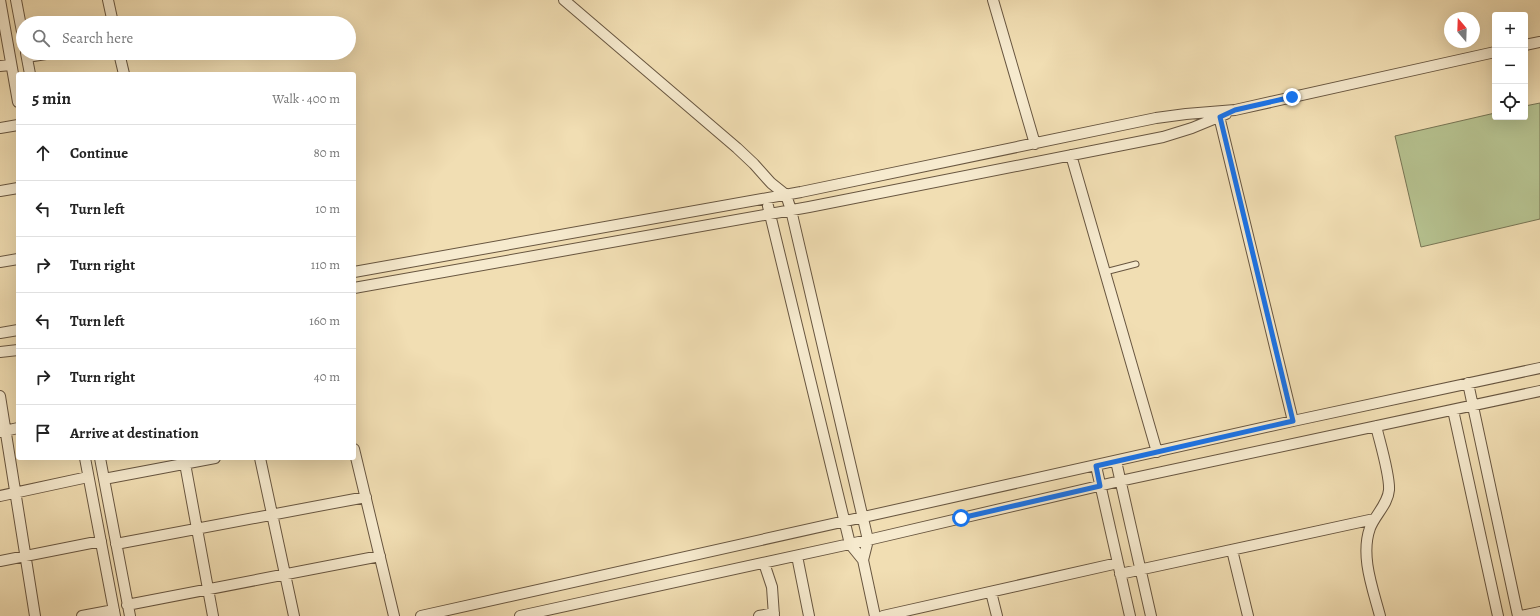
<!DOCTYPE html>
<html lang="en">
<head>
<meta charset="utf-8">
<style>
	:root { --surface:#fff; --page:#f2f2f2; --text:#222; --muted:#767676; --line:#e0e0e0 }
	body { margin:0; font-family:Alegreya,serif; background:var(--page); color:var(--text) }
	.controls { position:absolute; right:12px; top:12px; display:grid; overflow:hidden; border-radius:4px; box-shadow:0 4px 16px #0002 }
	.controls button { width:36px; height:36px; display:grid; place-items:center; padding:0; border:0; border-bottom:1px solid var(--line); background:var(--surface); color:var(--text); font:20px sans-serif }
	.compass { position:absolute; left:1444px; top:12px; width:36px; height:36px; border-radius:50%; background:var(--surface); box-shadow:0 4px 16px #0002; rotate:341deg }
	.stop { position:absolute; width:12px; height:12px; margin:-9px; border:3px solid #1a73e8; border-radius:50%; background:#fff }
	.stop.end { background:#1a73e8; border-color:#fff; box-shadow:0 1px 4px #0008 }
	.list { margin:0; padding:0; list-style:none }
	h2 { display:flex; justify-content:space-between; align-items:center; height:52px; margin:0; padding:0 16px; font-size:17px }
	h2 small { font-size:13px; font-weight:400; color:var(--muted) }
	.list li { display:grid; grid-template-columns:26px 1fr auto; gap:12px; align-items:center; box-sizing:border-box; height:56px; padding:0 16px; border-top:1px solid var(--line) }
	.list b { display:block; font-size:15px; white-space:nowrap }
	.list em { font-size:13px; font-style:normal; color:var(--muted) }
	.icon { flex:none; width:22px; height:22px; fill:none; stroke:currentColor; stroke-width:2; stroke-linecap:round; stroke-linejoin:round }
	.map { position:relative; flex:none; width:1540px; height:616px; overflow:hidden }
	.search { position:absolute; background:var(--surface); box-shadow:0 4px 16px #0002; left:16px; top:16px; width:340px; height:44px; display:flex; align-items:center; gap:10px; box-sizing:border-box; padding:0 14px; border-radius:22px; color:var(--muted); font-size:15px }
	.panel { position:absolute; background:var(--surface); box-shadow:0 4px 16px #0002; left:16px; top:72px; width:340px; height:388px; border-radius:4px }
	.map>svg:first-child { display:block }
</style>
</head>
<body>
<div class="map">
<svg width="1540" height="616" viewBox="0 0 1540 616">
	<rect width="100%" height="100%" fill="#f1deb3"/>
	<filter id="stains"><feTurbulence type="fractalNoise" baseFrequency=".005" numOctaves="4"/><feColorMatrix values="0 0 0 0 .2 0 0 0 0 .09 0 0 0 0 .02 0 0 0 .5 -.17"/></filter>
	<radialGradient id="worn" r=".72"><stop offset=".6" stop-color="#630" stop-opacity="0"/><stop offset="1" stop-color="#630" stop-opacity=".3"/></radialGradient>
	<path fill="#b6c290" stroke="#787655" d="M1540,103V219L1421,247L1395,136L1495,113V117H1525V106Z"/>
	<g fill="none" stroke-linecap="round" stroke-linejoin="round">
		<defs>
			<path id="service" d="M1105,272L1136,264"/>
			<path id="minor" d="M0,0L18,102
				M16,0L23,37
				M108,0L113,23
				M564,0L737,148L754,164L771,183L786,195L791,210L868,540L863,560L875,616
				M993,0L1035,144
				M1525,45L1540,42
				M26,53L30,74
				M119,53L124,74
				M27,57L52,53
				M0,66L11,65
				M1218,112L1293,421
				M0,128L18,125
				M1071,155L1157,452
				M0,191L18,188
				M768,206L850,544L863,560
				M0,262L18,259
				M354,272L801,192L1156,118L1186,114L1235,110L1495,52
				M354,288L809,207L1163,137L1192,128L1226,114
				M0,333L18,330
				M0,352L18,350
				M1468,383L1518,616
				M0,396L35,616
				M1453,410L1498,616
				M1376,426C1380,443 1390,475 1389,490C1388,504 1375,515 1370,528C1360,556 1373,589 1380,616
				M0,432L18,428
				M354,449L394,616
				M85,458L115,616
				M100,458L130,616
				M184,458L213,616
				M260,458L294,616
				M1116,461L1151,616
				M1096,466L1130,616
				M104,479L215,458
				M0,496L88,477
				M116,544L366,497
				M1232,550L1248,616
				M797,556L809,616
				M0,561L101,541
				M764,563L772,587L774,616
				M1120,574L1374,519
				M991,592L997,616
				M127,605L380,556
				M82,616L114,610
				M421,616L1293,421L1540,368
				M520,616L868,540L1120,481L1540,391
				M759,616L774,613
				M883,616L1118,563
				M1521,616L1540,612"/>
		</defs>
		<use href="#service" stroke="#685640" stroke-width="7"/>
		<use href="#minor" stroke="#685640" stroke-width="12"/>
		<use href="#service" stroke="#f6eace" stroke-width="5"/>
		<use href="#minor" stroke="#f6eace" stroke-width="10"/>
	</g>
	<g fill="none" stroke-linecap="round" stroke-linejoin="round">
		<path stroke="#1a73e8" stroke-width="5" d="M961,518L1100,486L1096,466L1293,421L1220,117L1235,110L1292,97"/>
	</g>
	<rect width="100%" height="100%" filter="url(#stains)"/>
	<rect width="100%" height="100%" fill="url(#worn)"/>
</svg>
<div class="controls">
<button>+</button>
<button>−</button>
<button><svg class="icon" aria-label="locate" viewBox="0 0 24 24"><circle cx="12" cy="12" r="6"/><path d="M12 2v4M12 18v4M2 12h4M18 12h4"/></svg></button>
</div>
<svg class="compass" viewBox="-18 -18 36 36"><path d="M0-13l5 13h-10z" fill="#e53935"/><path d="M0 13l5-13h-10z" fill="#767676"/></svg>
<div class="stop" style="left:961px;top:518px"></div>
<div class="stop end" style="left:1292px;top:97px"></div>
<div class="search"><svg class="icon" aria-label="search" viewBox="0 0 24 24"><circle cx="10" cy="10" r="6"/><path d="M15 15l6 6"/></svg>Search here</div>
<section class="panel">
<h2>5 min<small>Walk · 400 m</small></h2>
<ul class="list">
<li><svg class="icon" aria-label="ahead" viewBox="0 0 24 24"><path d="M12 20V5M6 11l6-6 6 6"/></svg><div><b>Continue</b></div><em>80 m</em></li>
<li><svg class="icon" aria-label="left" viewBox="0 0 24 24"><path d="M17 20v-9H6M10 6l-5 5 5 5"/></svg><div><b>Turn left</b></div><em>10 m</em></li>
<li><svg class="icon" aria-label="right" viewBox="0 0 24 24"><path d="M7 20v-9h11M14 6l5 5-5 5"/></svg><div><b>Turn right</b></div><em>110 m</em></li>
<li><svg class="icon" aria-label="left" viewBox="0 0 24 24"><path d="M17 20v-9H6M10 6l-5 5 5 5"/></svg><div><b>Turn left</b></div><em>160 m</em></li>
<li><svg class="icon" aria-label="right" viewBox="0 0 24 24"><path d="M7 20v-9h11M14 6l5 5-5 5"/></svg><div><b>Turn right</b></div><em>40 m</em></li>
<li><svg class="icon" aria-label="arrive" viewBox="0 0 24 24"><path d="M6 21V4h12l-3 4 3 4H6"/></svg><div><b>Arrive at destination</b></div></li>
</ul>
</section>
</div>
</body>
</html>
